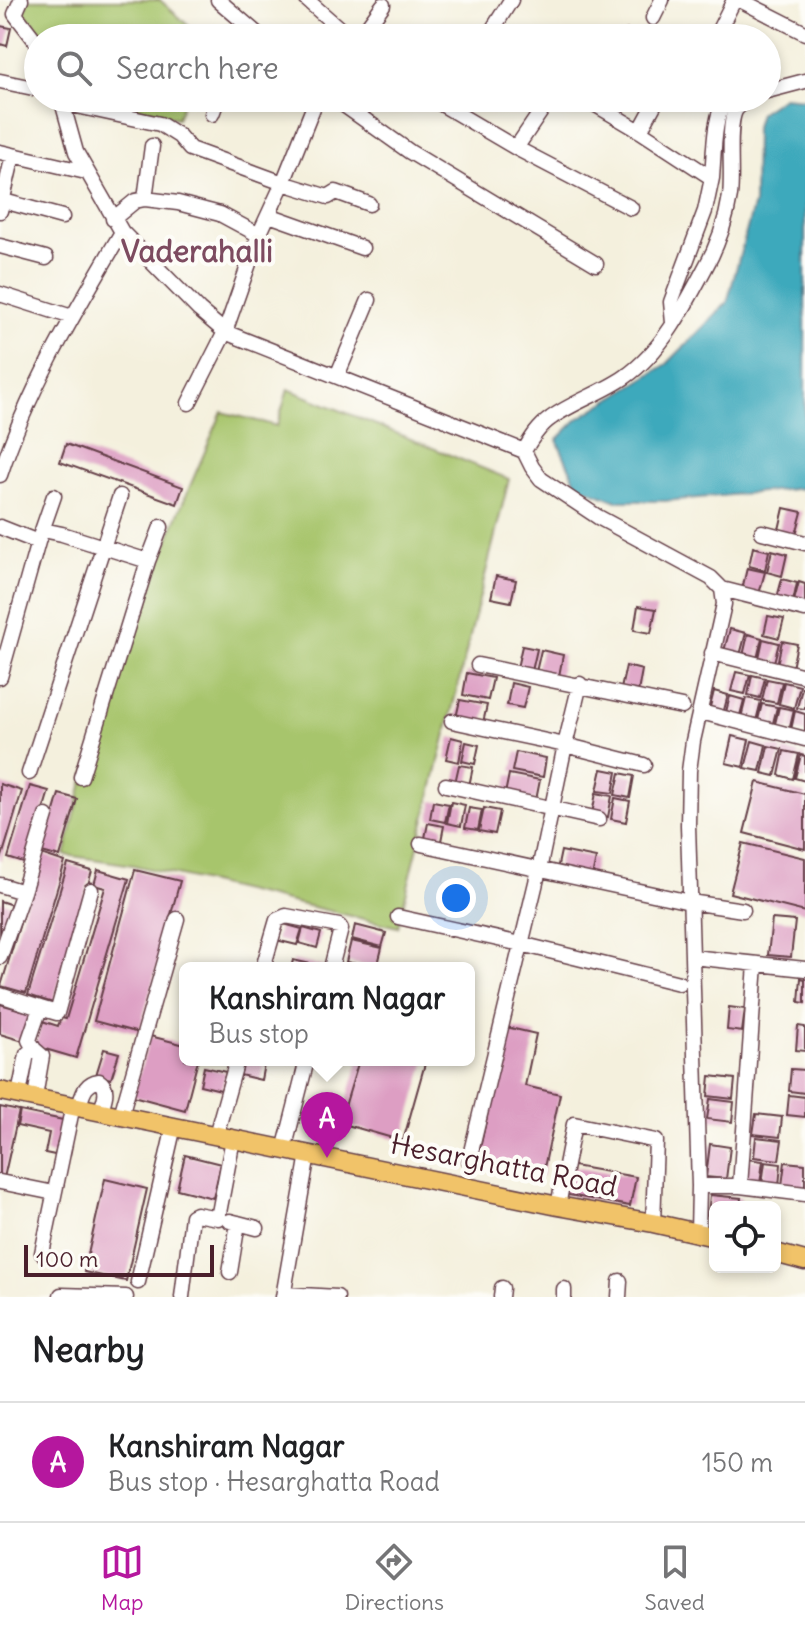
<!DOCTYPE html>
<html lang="en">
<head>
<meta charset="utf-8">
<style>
	:root { --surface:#fff; --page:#f6f6f6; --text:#202124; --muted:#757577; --line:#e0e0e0; --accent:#b5179e }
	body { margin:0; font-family:Delius,sans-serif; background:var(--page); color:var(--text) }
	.controls { position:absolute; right:24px; bottom:24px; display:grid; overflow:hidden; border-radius:12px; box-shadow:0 4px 12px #0003 }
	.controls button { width:72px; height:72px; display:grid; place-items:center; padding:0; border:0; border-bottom:2px solid var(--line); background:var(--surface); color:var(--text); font:40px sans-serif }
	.scale { position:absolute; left:24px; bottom:20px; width:190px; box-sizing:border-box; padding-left:8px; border:4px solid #4a1f2b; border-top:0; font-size:22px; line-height:28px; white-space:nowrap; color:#4a1f2b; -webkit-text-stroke:6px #fdfcf7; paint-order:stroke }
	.you { position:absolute; left:456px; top:898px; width:28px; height:28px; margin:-20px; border:6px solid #fff; border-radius:50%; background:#1a73e8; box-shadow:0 0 0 12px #1a73e833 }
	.badge { display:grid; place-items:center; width:52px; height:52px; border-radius:50%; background:var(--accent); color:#fff; font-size:26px; font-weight:700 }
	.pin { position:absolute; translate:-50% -66px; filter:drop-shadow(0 2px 4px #0008) }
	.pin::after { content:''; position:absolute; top:42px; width:28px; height:24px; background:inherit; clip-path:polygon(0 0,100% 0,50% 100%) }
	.popup { position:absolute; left:179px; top:962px; width:296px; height:104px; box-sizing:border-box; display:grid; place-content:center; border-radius:12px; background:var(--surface); filter:drop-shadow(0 2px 6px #0005); font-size:26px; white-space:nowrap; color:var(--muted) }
	.popup b { font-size:30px; color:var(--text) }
	.popup::after { content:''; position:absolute; left:50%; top:100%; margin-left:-16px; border:16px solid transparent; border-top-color:var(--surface) }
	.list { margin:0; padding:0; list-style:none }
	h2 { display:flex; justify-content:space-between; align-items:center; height:104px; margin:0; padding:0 32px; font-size:34px }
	h2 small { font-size:26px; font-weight:400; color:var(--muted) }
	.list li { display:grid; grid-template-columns:52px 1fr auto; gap:24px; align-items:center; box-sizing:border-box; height:120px; padding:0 32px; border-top:2px solid var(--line) }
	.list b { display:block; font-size:30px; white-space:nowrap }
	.list p { margin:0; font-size:26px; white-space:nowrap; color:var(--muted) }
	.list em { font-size:26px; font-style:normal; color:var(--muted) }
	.icon { flex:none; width:44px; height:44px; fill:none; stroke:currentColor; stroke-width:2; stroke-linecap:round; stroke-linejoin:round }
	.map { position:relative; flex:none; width:805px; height:1297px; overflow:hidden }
	.search { position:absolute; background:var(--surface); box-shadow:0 4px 12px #0003; left:24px; right:24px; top:24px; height:88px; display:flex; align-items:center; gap:20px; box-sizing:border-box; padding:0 28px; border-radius:44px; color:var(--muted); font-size:30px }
	.sheet { height:224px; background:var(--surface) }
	nav { display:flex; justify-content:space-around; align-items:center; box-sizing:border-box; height:112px; border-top:2px solid var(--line); background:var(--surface); font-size:22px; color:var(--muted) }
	nav a { display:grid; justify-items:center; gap:4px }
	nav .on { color:var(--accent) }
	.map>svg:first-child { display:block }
</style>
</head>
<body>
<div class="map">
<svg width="805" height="1297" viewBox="0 0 805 1297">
	<rect width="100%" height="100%" fill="#fdfcf7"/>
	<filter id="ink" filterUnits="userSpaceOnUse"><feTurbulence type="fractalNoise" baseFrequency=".0125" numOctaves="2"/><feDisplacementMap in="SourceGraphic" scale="16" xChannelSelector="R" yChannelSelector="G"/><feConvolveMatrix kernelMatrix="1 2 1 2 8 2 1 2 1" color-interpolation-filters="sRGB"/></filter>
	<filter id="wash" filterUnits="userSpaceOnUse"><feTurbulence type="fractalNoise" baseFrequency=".006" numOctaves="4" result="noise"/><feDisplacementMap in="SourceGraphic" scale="32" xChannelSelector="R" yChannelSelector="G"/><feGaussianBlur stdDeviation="1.8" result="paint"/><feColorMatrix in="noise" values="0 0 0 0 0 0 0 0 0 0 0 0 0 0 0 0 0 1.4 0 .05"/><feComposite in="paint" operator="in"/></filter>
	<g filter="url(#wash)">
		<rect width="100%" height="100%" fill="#f4f0dd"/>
		<path fill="#a7c56c" stroke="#78724c" stroke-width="2" d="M28,0H160L202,38H47L23,11Z
			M103,98H185L177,118Z
			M288,389L509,479L398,927L133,865L65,855L82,786L175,521L222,412L277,426Z"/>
		<path fill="#3da9bc" stroke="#446474" stroke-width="2" d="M783,97L805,99V488L666,501H617L577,485L557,440L578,419L667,364L727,303L754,203L755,127L759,113Z"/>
		<g id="blocks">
			<path fill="#dd9ec3" d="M0,26L11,28L7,46L0,44Z
				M66,444L183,487L177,504L60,462Z
				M784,508L802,512L795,538L778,534Z
				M753,547L769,551L765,570L749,566Z
				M772,550L787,554L782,576L767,572Z
				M747,568L765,572L759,594L742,590Z
				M496,576L516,580L511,602L491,598Z
				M782,579L797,583L793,602L777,598Z
				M799,582L805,584V604L794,601Z
				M638,606L656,609L651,633L634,630Z
				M768,616L784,619L779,638L764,634Z
				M730,629L746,633L740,655L724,651Z
				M748,634L762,638L757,659L743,656Z
				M763,639L779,643L774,662L759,658Z
				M782,641L797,644L792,668L777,665Z
				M522,646L537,649L532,671L517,668Z
				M541,650L563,655L559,676L536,672Z
				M626,666L642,670L638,692L621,689Z
				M736,672L750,675L745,694L731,691Z
				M467,673L493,678L488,700L463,695Z
				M752,675L765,678L760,698L748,695Z
				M767,679L782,682L777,703L762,700Z
				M784,682L800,686L794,708L779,704Z
				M511,683L528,687L523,708L507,705Z
				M802,688H805V709L797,708Z
				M714,691L728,695L723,714L709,711Z
				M730,696L744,700L739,719L725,716Z
				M746,698L761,701L756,721L741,718Z
				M460,700L487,705L483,723L456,718Z
				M762,704L777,707L772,727L757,724Z
				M779,707L794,710L789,731L774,728Z
				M795,711L805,714V733L791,730Z
				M732,736L749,740L743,767L726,763Z
				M451,737L463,740L459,762L446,759Z
				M752,741L766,745L760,771L745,768Z
				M466,742L479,745L475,764L462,761Z
				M768,746L782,749L775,776L762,773Z
				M784,751L799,754L793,779L779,775Z
				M516,752L546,758L543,777L512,771Z
				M801,755L805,756V781L795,778Z
				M459,765L473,767L469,786L455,783Z
				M602,769L617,772L613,793L597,791Z
				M620,773L634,776L630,798L615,795Z
				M509,774L540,780L536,800L505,794Z
				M757,782L805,794V849L744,833Z
				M0,784L22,791L1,860H0Z
				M30,786L49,791L27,864L8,858Z
				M596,793L612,796L608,817L592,814Z
				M59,794L77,799L60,857L42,852Z
				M615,798L630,801L626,822L611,819Z
				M433,801L449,804L445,822L430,819Z
				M451,802L465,805L461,826L447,823Z
				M469,808L482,810L478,830L465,828Z
				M484,808L500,811L495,834L479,831Z
				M428,823L444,826L440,846L424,843Z
				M743,843L805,858V912L730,893Z
				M561,851L596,858L592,877L557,870Z
				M41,854L65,862L26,993L1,986Z
				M68,864L92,871L53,1003L28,995Z
				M98,870L129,879L76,1058L35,1046L42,1021L58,1026L61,1018L66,1019L105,888L94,885Z
				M135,870L180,881L139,1033L94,1021Z
				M0,901L12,905L0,943Z
				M772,919L795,921L791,957L768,955Z
				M280,923L302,929L297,945L276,940Z
				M355,925L386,933L382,947L352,939Z
				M303,928L321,933L317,948L299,943Z
				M351,941L382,948L377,968L346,962Z
				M293,960L324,967L323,968H291Z
				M801,978L805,979V1003L799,1002Z
				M0,1004L32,1013L23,1041L0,1034Z
				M729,1007L745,1009L742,1032L727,1030Z
				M798,1026L805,1027V1051L796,1050Z
				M506,1027L536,1034L525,1086L560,1094L542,1177L485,1165L486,1160L478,1158Z
				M150,1036L185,1045V1060H198L185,1110L133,1096Z
				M104,1049L119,1053L111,1079L96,1075Z
				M243,1060L264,1064L261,1080L240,1075Z
				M359,1060H426L403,1141L340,1123Z
				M204,1067L226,1072L221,1090L200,1085Z
				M791,1069L805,1070V1093L789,1091Z
				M710,1076L735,1079L733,1099L708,1096Z
				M789,1095L805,1097V1117L787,1115Z
				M710,1099L734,1102L732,1122L707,1119Z
				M0,1107L19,1111L4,1178L0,1177Z
				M20,1111L63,1120L55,1155L45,1153L49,1133L17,1126Z
				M756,1114L782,1117L780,1137L753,1134Z
				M756,1137L782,1140L779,1160L754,1157Z
				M710,1144L730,1147L726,1179L706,1177Z
				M185,1155L221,1164L213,1198L177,1189Z
				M746,1159L763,1161L760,1184L744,1183Z
				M765,1162L781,1164L779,1186L762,1184Z
				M785,1162L805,1164V1188L782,1186Z
				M568,1165L636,1177L630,1206L563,1194Z
				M105,1179L147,1189L126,1281L84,1272Z
				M710,1195L741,1198L740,1207H715V1216L708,1215Z"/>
		</g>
	</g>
	<g filter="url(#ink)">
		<use href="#blocks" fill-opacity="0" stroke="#643e46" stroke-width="2"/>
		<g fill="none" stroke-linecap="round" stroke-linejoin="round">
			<defs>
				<path id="minor" d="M21,0L15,14L38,44
					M218,0L262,38
					M307,0L350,38
					M740,0L805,33
					M653,18L662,0
					M239,38L244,23
					M359,38L383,5
					M489,38L491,32L511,0
					M627,38L628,37
					M715,38L734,0
					M0,81L38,89
					M767,91L805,81
					M61,98L76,152L122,232L199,310L225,332L524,451
					M334,98L410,152L596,264
					M431,98L516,148L631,208
					M584,98L640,131L712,178C714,156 713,114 727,98
					M63,103L160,124L179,136L190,149L283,183L328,197L336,192L369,204
					M212,114L218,98
					M640,131L658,98
					M516,148L550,98
					M0,152L86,172
					M145,199L152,146
					M0,200L62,217
					M0,211L13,155
					M269,215L362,248
					M113,219L135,201L145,199L178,203L220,214L259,235
					M0,246L46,258
					M0,294L72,317
					M673,323L671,302L705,211L712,178
					M337,376L369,300
					M189,403L225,332L259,235L283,183L317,98
					M0,475C28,389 76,310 122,232
					M0,527L38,542
					M43,530L62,534L148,561L161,527
					M762,532L805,543
					M722,589L805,610
					M712,653L805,676
					M478,665L682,707
					M0,677L38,542L54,496
					M701,712L805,739
					M452,721L565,745L644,765
					M29,773L120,496
					M81,777L148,561
					M446,785L599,819
					M421,844L690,902L743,910
					M0,885L23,892L46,816
					M398,917L521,944L679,983
					M0,957L23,892
					M692,957L805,969
					M756,964L740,1186L805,1194
					M263,968L277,920L286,916L339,926L341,929L331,968
					M0,995L40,1008L29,1040L34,1049L42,1056L35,1097
					M40,1008L57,1013L91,890
					M19,1094L27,1054L34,1049
					M79,1106C83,1093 85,1083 99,1081C110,1088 104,1100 101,1110
					M121,1115L177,919
					M216,1135L237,1060
					M284,1150L307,1060
					M469,1160L539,870L565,745L580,684
					M0,1182L54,1193
					M699,1186H740
					M558,1206L574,1124L656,1141L653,1223
					M230,1221L257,1228
					M698,1233L699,1186L688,825L689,771L693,741L724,604L722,589L711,578L598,517L541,479L532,467L524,451C531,439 539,426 551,418C573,402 602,393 625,377C661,352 684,308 704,270C717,247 726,222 730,196C733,175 727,128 735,111C738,106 744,102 748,98
					M42,1253L73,1105
					M230,1272L238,1223
					M138,1282L174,1126
					M284,1294L337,1297
					M61,1295L126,1297
					M182,1297L192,1216L196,1214L218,1218L233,1139
					M283,1297L308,1154
					M501,1297L502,1288
					M564,1297V1289
					M619,1297L620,1281"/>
				<path id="major" d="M0,1091L558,1206L653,1223L715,1237
					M775,1253L805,1261"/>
			</defs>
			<use href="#minor" stroke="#643e46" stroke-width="17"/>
			<use href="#major" stroke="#643e46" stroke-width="21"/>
			<use href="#minor" stroke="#fff" stroke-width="14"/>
			<use href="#major" stroke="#f1c369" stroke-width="18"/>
		</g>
	</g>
	<g text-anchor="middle" stroke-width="8" stroke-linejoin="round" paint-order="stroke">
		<g font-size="28" fill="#4a1f2b" stroke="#fdfcf7">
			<text transform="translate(504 1165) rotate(11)" y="10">Hesarghatta Road</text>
		</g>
		<g font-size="30" font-weight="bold" fill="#7d4b60" stroke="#fdfcf7">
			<text x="197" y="262">Vaderahalli</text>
		</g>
	</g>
</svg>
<div class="controls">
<button><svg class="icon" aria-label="locate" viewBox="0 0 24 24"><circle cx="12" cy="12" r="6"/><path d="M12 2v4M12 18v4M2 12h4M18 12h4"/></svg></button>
</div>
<div class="scale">100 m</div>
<div class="you"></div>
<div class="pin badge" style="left:327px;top:1158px">A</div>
<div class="popup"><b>Kanshiram Nagar</b>Bus stop</div>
<div class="search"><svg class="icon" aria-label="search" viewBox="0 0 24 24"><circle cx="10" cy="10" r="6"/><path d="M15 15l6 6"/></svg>Search here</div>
</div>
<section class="sheet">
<h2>Nearby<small></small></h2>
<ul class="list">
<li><span class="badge">A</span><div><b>Kanshiram Nagar</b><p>Bus stop · Hesarghatta Road</p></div><em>150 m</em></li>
</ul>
</section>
<nav>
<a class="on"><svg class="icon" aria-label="map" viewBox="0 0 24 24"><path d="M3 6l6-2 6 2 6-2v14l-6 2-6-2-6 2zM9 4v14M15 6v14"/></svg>Map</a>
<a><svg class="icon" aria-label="directions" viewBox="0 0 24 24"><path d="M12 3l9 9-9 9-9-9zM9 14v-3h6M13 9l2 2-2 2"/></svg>Directions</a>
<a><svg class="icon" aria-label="saved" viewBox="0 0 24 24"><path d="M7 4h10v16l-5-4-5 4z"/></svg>Saved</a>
</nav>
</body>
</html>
